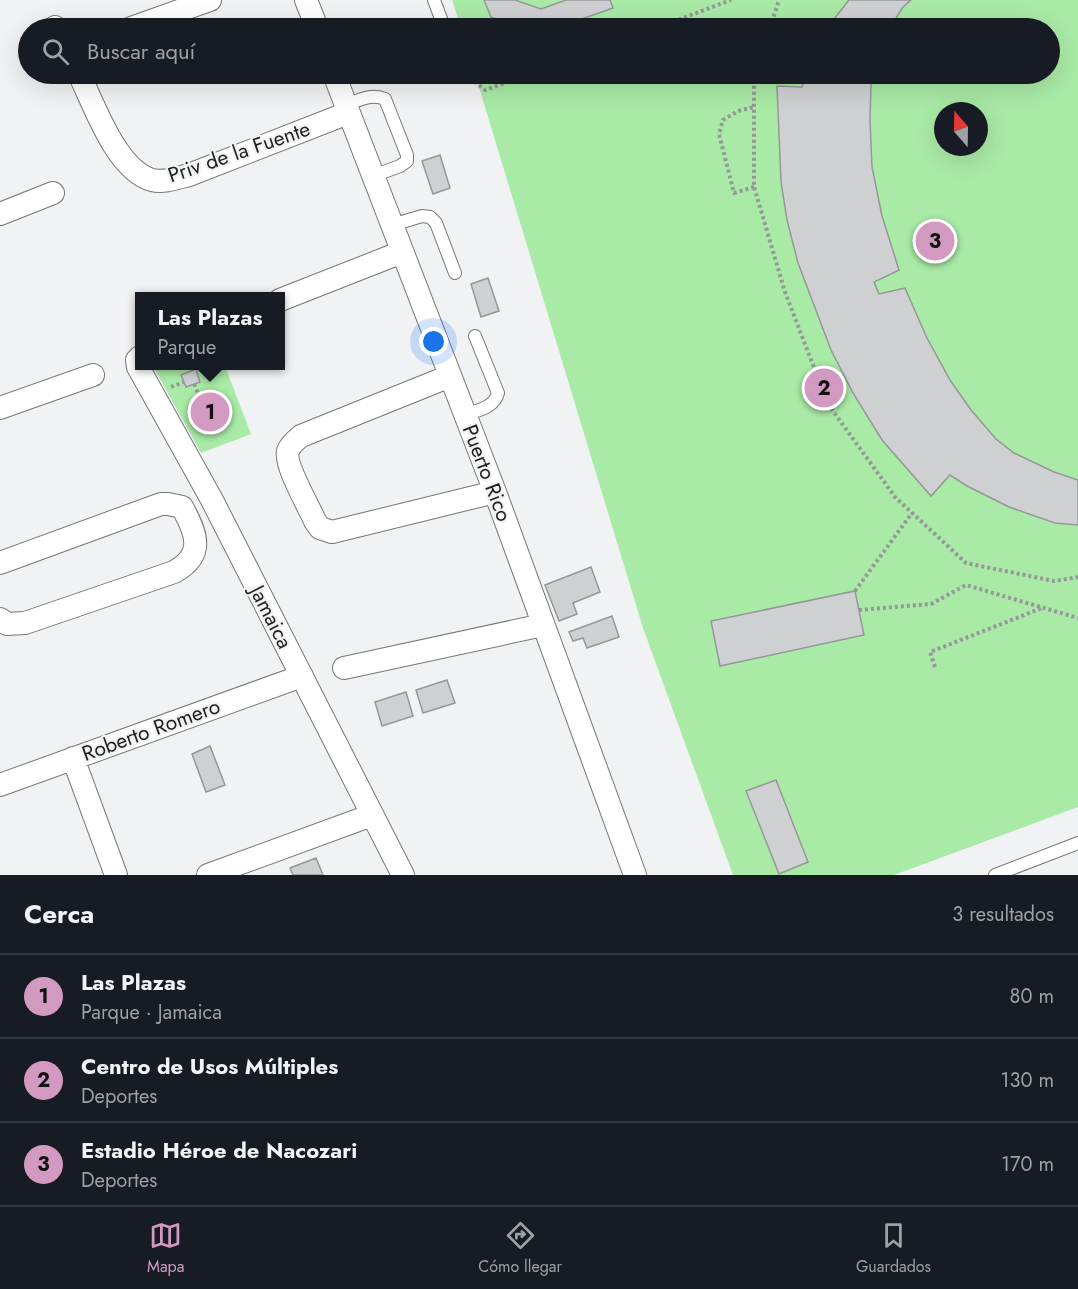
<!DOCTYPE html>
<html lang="es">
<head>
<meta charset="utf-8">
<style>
	:root { --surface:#171b24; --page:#242831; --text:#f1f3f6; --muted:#9ea1a6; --line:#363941; --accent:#d29ac0 }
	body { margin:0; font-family:Jost,sans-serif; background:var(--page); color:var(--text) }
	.compass { position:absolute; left:934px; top:102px; width:54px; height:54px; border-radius:50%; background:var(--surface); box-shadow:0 6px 24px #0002; rotate:340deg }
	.you { position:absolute; left:434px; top:342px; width:21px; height:21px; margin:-15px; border:4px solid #fff; border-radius:50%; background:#1a73e8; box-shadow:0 0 0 9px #1a73e833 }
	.badge { display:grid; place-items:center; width:39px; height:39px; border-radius:50%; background:var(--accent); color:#111; font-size:20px; font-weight:700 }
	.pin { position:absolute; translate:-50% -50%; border:3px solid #fff; box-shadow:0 2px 6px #0006 }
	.popup { position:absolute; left:135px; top:292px; width:150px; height:78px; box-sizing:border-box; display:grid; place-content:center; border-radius:0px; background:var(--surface); filter:drop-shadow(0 2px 4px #0005); font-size:20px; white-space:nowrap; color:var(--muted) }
	.popup b { font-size:22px; color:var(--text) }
	.popup::after { content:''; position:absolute; left:50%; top:100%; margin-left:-12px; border:12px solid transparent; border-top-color:var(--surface) }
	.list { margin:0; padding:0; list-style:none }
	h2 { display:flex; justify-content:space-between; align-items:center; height:78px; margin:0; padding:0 24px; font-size:26px }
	h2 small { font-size:20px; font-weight:400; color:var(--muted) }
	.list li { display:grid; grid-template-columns:39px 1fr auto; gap:18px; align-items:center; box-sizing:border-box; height:84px; padding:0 24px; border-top:2px solid var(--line) }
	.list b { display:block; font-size:22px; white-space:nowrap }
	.list p { margin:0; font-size:20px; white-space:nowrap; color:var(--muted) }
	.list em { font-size:20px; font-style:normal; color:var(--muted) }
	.icon { flex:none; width:33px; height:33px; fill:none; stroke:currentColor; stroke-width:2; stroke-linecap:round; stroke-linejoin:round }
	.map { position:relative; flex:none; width:1078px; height:875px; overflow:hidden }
	.search { position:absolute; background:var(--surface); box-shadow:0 6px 24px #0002; left:18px; right:18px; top:18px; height:66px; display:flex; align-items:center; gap:15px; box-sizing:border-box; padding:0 21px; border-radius:33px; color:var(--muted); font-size:22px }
	.sheet { height:330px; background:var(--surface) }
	nav { display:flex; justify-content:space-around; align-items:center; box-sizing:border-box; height:84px; border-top:2px solid var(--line); background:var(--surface); font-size:16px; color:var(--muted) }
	nav a { display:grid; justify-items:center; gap:3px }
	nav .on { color:var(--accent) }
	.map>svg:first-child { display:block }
</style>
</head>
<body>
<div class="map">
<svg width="1078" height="875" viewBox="0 0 1078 875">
	<rect width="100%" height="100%" fill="#f1f2f4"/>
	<path fill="#a9eaa7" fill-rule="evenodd" d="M452,0H1078V807L894,875H733L643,628L475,74H1050V28H461ZM943,111H979V147H943Z
		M153,366H225L251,434L201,453Z"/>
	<path fill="#cfd0d2" stroke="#979799" stroke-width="1.5" d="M484,0H515L541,9L566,0H610L613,8L556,28H519L491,17Z
		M849,0H911L903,7L890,28H827Z
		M807,74H874L871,85L870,120L872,167L882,216L899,270L874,282L879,294L905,288L927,338L950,380L971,410L996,439L1014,453L1054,472L1078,480V525L1055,523L1009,507L967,486L950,475L931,496L882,440L853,393L831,350L798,263L787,220L781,182L777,86L802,87Z
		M440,155L450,188L433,194L422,161Z
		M488,278L499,311L481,317L471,284Z
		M196,369L200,382L186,387L181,375Z
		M591,567L600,592L573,603L577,614L559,621L545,585Z
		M855,591L864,635L720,666L711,621Z
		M612,616L619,637L587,648L583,638L573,641L569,632Z
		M447,680L455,703L423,713L416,690Z
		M406,692L413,716L382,726L375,702Z
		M210,746L225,785L206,792L192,754Z
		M776,780L808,862L779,874L746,791Z
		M316,858L323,875H293L290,868Z"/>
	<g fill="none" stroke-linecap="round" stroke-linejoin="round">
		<defs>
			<path id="lane" d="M434,0L444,27
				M346,105C359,100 372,93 385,99L407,155V161L400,166L373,176
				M392,225L422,216L430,217L436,223L455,273
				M465,415C478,410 494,408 498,393L475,336
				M995,875L1078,843"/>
			<path id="street" d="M306,0L317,28
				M55,27L56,28
				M131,28L210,0
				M79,74C94,104 116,170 152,180C164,183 177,178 189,175L348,113
				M334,74L495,492L635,875
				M0,214L53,193
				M280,300L402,252
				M140,357L137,360L138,367L212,500L403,875
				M450,376L301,436C296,440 290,445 288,451C284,464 309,507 315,521L320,528L332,532L495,492
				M0,408L93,375
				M0,563L161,504H168L182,507C197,534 205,555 174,572L25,623L7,624L0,619
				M344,668L543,625
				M73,758L116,875
				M0,785L302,676
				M208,875L372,815"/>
		</defs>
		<use href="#lane" stroke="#767678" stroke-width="14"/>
		<use href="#street" stroke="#767678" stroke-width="24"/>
		<path stroke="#979799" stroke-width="4" stroke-dasharray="3 3" stroke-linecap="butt" d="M656,28L731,0
			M770,28L779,0
			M465,74L485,90L531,74
			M756,74L754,80V187L785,292L828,404L895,497L966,563L1054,581L1078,577
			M754,187L734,193L719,134L723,120L738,111L754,107
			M186,366L189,372
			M194,384L203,405
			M171,387L184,382
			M855,591L912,513
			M859,610L931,604L966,585L1078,618
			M935,667L930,652L1042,608"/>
		<use href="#lane" stroke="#fff" stroke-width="12"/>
		<use href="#street" stroke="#fff" stroke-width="22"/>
	</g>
	<g text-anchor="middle" stroke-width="4.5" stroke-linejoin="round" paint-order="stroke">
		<g font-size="21" fill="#1e1e1f" stroke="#f1f2f4">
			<text transform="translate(239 152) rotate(-19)" y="7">Priv de la Fuente</text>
			<text transform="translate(487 473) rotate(69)" y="7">Puerto Rico</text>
			<text transform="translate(271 617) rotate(63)" y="7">Jamaica</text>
			<text transform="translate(151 730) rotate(-20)" y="7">Roberto Romero</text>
		</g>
	</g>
</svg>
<svg class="compass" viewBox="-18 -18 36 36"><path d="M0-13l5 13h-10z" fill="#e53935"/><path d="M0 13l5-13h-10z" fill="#9ea1a6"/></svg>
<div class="you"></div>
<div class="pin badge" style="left:210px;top:412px">1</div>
<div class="popup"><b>Las Plazas</b>Parque</div>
<div class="pin badge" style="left:824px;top:388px">2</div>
<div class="pin badge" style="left:935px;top:241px">3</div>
<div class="search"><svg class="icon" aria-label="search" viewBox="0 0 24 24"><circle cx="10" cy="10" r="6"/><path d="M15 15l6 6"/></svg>Buscar aquí</div>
</div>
<section class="sheet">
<h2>Cerca<small>3 resultados</small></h2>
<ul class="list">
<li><span class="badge">1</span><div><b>Las Plazas</b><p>Parque · Jamaica</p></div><em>80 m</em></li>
<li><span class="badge">2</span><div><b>Centro de Usos Múltiples</b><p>Deportes</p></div><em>130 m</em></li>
<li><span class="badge">3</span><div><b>Estadio Héroe de Nacozari</b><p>Deportes</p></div><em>170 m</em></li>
</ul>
</section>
<nav>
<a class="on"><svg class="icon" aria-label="map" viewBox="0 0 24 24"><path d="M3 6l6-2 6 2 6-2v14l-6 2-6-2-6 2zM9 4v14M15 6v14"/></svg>Mapa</a>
<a><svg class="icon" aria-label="directions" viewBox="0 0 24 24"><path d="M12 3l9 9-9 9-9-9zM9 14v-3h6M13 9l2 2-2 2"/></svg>Cómo llegar</a>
<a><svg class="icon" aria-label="saved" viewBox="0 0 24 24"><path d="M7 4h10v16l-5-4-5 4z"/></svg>Guardados</a>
</nav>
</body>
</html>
